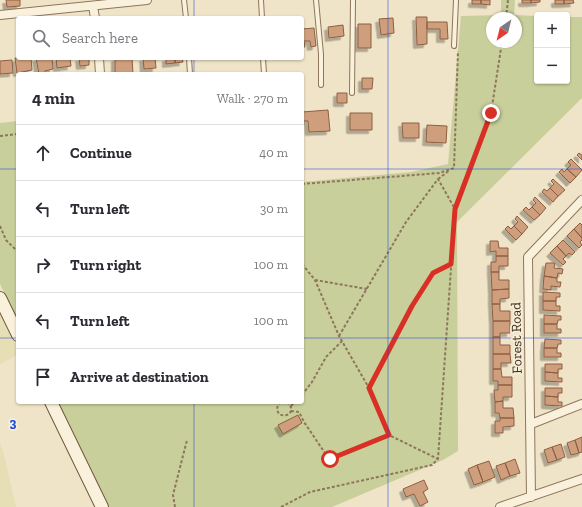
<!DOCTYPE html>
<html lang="en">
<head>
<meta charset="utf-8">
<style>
	:root { --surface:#fff; --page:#f7f7f7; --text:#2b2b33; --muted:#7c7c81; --line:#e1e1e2 }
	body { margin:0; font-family:"Zilla Slab",serif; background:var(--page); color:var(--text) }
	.controls { position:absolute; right:12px; top:12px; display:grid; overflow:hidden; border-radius:4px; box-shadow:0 1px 3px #0004 }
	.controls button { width:36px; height:36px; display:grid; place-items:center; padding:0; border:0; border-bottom:1px solid var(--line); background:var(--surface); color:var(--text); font:20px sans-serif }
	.compass { position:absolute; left:486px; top:12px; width:36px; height:36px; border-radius:50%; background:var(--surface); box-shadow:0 1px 3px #0004; rotate:215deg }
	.stop { position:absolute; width:12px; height:12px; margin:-9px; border:3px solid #d93025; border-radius:50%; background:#fff }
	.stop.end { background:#d93025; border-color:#fff; box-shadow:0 1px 4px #0008 }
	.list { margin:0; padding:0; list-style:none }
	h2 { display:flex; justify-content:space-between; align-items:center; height:52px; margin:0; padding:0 16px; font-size:17px }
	h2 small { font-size:13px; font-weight:400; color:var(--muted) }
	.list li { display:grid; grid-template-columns:26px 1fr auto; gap:12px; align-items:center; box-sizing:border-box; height:56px; padding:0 16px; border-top:1px solid var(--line) }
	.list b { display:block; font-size:15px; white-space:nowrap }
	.list em { font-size:13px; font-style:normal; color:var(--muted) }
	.icon { flex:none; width:22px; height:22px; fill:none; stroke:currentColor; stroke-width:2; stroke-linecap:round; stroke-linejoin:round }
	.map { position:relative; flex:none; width:582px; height:507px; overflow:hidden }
	.search { position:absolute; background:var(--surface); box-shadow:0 1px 3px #0004; left:16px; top:16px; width:288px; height:44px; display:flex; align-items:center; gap:10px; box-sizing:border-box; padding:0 14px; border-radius:4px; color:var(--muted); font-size:15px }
	.panel { position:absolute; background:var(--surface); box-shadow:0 1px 3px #0004; left:16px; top:72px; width:288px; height:332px; border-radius:4px }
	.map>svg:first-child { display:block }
</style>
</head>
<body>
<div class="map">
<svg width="582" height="507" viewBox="0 0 582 507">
	<defs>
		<filter id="shadow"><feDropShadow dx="-3.5" dy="3.5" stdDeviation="0" flood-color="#0004"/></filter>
	</defs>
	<rect width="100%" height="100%" fill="#f0e4c8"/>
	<path fill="#e6deb5" d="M0,311L18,348V355L0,364Z
		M0,443L3,451L16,507H0Z"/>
	<path fill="#c9cf9b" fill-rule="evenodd" d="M501,0H515L514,15L537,16V81H567V17H582V98L457,222L458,451L443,460L332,507H107L57,402H302V182L411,172L448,164L461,16L501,15ZM492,18H516V42H492Z
		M18,121V321L0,284V123Z"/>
	<path fill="#cf9f7d" stroke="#8d5f41" filter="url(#shadow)" d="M6,0H20V6L7,7Z
		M472,0H481V4H472Z
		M481,0H490V5L481,4Z
		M522,0H531V3H522Z
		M531,0H540V2L531,3Z
		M555,0H564V4H555Z
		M564,0H573L574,3L564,4Z
		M416,17H427V44L417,45Z
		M393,18L394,33L381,35L379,19Z
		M427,22H447L448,39H440V29H427Z
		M358,24H371V48H358Z
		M343,25L344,36L329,38L328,27Z
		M314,28L316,46L311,47L310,41H304L305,47H302V29Z
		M15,58H31L32,70L17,73Z
		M36,58H52L53,69L45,71V74H39Z
		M56,58H70L71,66L57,68Z
		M79,58H89V65L80,66Z
		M115,58H132L133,74H115Z
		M143,58H155L156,68L144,69Z
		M166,58H175V63L166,64Z
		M175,58H182L183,62L175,63Z
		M12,60L13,73L0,74V61Z
		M362,78H373L372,89H362Z
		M337,93H347V103H337Z
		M328,110L330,131L309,132L308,121H302V112Z
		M350,113H372V130H350Z
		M402,123H419V138H403Z
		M427,125L447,126L446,143L426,142Z
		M579,153L582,155V160L577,155Z
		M571,159L582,170L576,177L567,169L571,165L568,162Z
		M562,169L564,172L567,169L576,177L570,183L559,172Z
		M553,179L565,190L558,196L550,188L554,184L551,181Z
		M550,188L558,196L553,202L542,192L544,189L547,191Z
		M535,197L546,208L540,215L532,207L536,203L533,200Z
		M526,207L529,210L532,207L540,215L534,220L523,210Z
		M517,216L528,227L522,234L514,226L518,222L515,219Z
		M580,223L582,225V238L574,229Z
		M508,226L511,229L514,226L522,234L516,240L505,229Z
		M574,229L582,238V240L580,242L582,245L579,248L567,236Z
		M563,240L575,252L572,255L569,253L566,256L557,246Z
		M490,241H498L499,248H508V256H496V251L490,252Z
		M557,246L566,256L563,259L566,262L563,265L550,253Z
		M496,256H508V266H499V272H491V262H496Z
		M546,263H555L554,268L563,269L562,274L558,273L557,278L544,276Z
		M491,272H499V280H509V289L492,290Z
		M544,276L557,278V282H561L560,287L551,286V290L543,289Z
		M509,289V298L500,299V304H492V290Z
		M543,292L560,293V297H556V301H543Z
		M543,301H556V306H560V311L543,310Z
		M492,304H500V311H510V321H493Z
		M544,315L561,316V320H558L557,324H544Z
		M493,321H510V333H500V337H493Z
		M544,324H557V329H561V333H544Z
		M493,337H500V345H510V354H493Z
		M545,339L561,340V344H558L557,348H544Z
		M544,348H557V353H561V357H544Z
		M493,354H510L511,363H501V369H493Z
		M545,364H562V369H558V373L545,372Z
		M493,369H501L502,377H512V385H498V381H493Z
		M545,372L558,373V378H562V382L545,381Z
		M498,385H512V397H503V401L495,402L494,390H498Z
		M545,388H562V393H558V397L545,396Z
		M545,396L558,397V402H562V406L545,405Z
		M503,401V408H513L514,418H500L499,413H495V402Z
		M298,415L302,423L283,434L278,425Z
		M500,418H514V426L503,427V433H495V421H500Z
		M582,437V452L579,453L575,440Z
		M575,440L579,453L571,455L567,443Z
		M561,444L565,457L557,460L552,447Z
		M552,447L557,460L548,463L544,450Z
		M515,459L520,473L510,476L505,463Z
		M489,461L495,477L483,482L477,465Z
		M505,463L510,476L501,480L496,466Z
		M477,465L483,482L474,485L468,469Z
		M424,480L428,489L423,492L428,502L420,506L414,494L406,497L403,489Z"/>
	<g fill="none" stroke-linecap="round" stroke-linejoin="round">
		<defs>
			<path id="lane" d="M184,0L186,18
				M261,0L262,18
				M316,0L321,54V85
				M454,46L456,0
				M189,58L190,74
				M263,58L264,74
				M352,93L353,0"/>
			<path id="street" d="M93,6L95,18
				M0,15L147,0
				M99,58L100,74
				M531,424L582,404
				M531,497L528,257L582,200
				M500,507L582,479"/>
			<path id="secondary" d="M0,298L18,335
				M51,402L102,507"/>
		</defs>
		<use href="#lane" stroke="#8d765c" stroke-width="6"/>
		<use href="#street" stroke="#8d765c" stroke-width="10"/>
		<use href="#secondary" stroke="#6f573f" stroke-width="14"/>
		<path stroke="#8d765c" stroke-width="2" stroke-dasharray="3 2" stroke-linecap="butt" d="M506,18L508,0
			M0,136L18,134
			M438,179L450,170
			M302,184L439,173L454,168L458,51
			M0,226L6,240L18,252
			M302,264L315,280L339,336L369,388L389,435L438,459
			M315,280L367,289
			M339,336L406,222L438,179L455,209
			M369,388L412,306L433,273L451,264
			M302,395L312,382L326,357L342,341
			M281,402C277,405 276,409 279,414C289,419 296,409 287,402
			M291,406L295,402
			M291,411L299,412L304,422L329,459L389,435
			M175,507L173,495L187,440
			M281,507L310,492L432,465L438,459L455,209L491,113L502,42"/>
		<use href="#lane" stroke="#faf1dc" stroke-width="4"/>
		<use href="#street" stroke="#faf1dc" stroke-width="8"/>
		<use href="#secondary" stroke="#faf1dc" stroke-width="12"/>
	</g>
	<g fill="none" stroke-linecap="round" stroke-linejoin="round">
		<path stroke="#d93025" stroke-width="5" d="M330,459L389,435L369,388L412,306L433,273L451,264L455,209L491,113"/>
	</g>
	<path fill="none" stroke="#1d4ed8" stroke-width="1" stroke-opacity="0.55" d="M194,0V18M388,0V507M194,58V74M0,169H18M302,169H582M0,338H18M302,338H582M194,402V507"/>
	<g text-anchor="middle" stroke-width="3.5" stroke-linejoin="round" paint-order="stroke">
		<g font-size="14" fill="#3d2e20" stroke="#f7eed8">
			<text transform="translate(516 338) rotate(-91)" y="5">Forest Road</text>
		</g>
	</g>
	<g font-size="13" text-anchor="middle" font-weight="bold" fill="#1d4ed8" stroke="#f7eed8" stroke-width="3.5" stroke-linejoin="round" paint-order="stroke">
		<text x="13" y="427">3</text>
	</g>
</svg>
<div class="controls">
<button>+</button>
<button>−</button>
</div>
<svg class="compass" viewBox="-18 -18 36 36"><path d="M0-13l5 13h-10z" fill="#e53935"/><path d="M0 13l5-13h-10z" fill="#7c7c81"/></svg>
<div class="stop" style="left:330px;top:459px"></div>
<div class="stop end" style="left:491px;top:113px"></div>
<div class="search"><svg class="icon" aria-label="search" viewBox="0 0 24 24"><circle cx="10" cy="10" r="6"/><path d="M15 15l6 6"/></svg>Search here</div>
<section class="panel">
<h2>4 min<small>Walk · 270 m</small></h2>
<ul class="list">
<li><svg class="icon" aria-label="ahead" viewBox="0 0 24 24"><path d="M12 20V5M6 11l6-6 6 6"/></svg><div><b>Continue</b></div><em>40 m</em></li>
<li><svg class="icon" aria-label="left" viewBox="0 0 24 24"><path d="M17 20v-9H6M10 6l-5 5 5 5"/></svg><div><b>Turn left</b></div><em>30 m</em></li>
<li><svg class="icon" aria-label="right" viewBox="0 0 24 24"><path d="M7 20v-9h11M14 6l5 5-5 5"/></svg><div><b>Turn right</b></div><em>100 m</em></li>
<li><svg class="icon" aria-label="left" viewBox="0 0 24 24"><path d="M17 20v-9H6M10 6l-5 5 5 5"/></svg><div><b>Turn left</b></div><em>100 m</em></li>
<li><svg class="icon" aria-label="arrive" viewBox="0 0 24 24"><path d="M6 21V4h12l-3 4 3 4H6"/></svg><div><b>Arrive at destination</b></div></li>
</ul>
</section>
</div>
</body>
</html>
